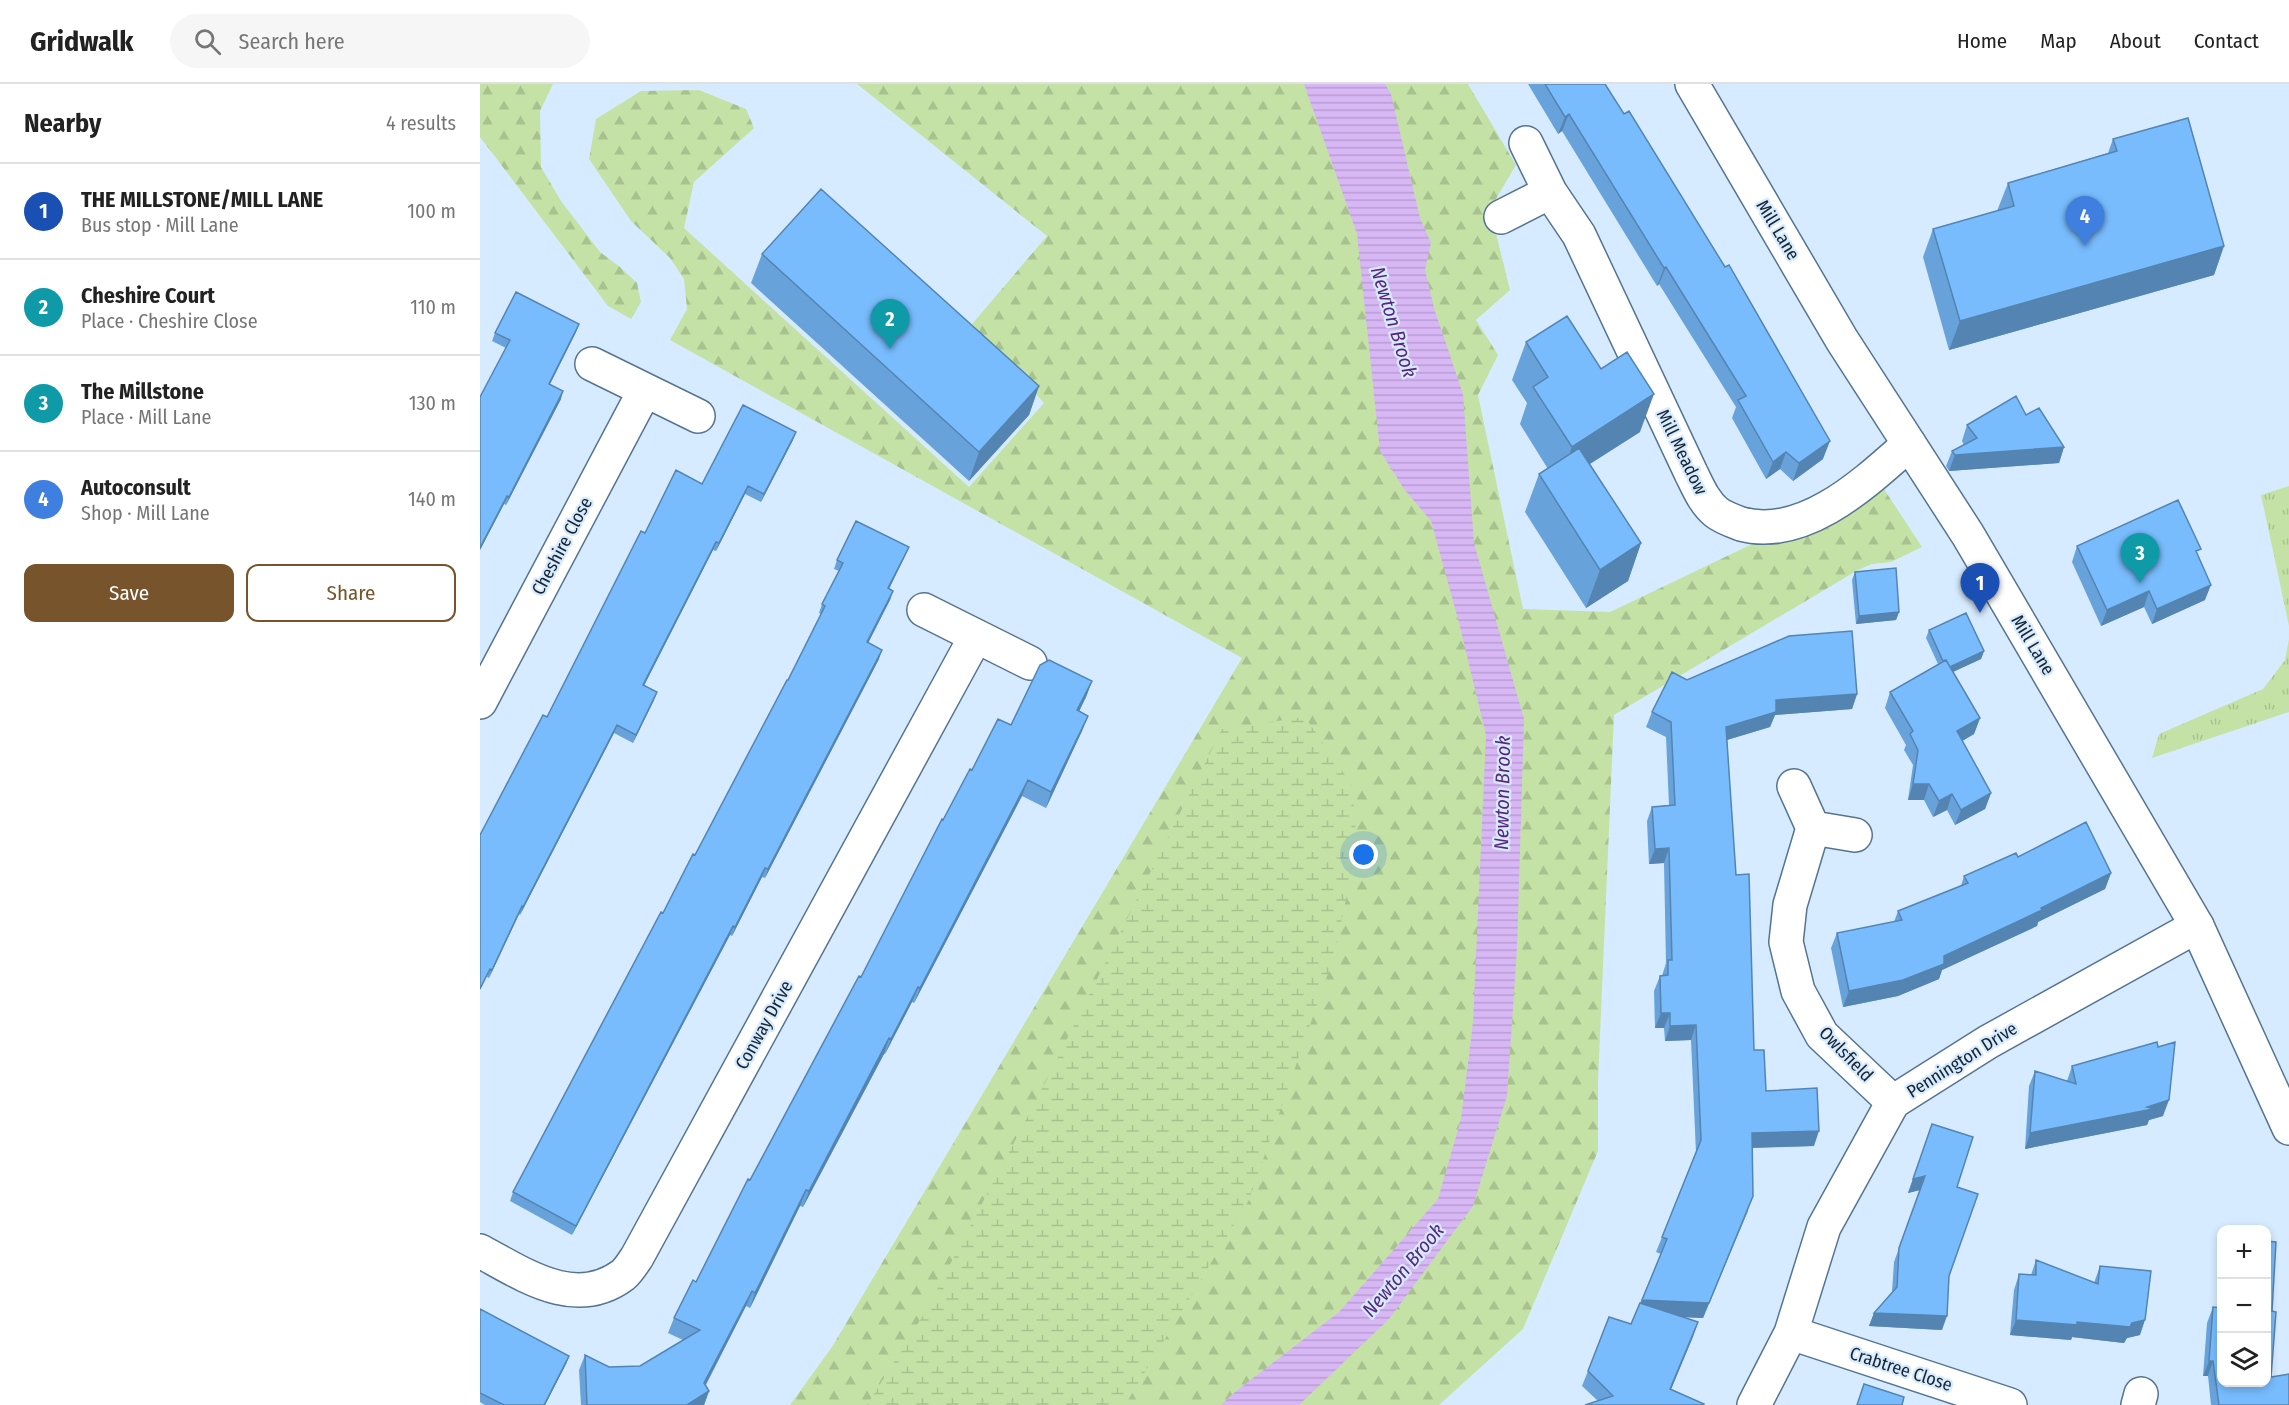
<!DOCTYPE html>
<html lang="en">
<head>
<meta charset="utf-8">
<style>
	:root { --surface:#fff; --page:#f6f6f6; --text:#222; --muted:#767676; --line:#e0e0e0; --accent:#77542c }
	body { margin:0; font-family:"Fira Sans Condensed",sans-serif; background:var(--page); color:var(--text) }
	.controls { position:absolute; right:18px; bottom:18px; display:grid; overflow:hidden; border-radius:12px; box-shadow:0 3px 9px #0003 }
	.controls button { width:54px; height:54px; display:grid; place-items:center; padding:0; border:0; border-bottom:2px solid var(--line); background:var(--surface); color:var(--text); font:30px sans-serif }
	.you { position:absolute; left:884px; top:771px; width:21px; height:21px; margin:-15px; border:4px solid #fff; border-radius:50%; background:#1a73e8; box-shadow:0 0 0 9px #1a73e833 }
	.badge { display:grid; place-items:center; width:39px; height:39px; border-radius:50%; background:var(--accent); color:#fff; font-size:20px; font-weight:700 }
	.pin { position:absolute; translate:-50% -50px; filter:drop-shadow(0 2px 3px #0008) }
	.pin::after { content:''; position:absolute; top:32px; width:21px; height:18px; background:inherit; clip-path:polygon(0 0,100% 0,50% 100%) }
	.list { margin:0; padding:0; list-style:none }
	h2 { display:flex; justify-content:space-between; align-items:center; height:78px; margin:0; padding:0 24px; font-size:26px }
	h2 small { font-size:20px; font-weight:400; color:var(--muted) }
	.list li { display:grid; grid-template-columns:39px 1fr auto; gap:18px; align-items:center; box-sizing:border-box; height:96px; padding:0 24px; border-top:2px solid var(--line) }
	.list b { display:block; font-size:22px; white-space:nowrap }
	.list p { margin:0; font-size:20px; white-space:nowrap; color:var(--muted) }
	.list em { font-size:20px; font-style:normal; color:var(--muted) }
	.actions { display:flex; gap:12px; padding:18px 24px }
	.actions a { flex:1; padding:14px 0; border:2px solid var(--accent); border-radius:12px; text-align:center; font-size:21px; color:var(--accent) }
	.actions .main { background:var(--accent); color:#fff }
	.icon { flex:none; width:33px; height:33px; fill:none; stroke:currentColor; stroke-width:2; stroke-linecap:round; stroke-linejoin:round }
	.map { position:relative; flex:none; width:1809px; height:1321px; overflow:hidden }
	header { display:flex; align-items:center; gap:36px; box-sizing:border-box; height:84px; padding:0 30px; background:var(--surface); border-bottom:2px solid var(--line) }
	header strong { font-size:28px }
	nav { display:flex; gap:33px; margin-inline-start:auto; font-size:21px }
	.search { width:420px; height:54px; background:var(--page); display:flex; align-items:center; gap:15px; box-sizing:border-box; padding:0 21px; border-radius:33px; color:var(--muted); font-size:22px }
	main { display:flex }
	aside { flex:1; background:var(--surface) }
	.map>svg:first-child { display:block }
</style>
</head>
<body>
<header>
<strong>Gridwalk</strong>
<div class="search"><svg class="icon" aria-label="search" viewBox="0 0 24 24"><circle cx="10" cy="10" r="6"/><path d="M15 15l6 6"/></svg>Search here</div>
<nav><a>Home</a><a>Map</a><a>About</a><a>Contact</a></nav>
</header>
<main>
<aside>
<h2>Nearby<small>4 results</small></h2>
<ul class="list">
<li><span class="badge" style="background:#1a4fb4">1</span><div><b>THE MILLSTONE/MILL LANE</b><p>Bus stop · Mill Lane</p></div><em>100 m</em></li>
<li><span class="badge" style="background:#0f9aa8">2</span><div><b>Cheshire Court</b><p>Place · Cheshire Close</p></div><em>110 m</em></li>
<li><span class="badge" style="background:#0f9aa8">3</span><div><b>The Millstone</b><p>Place · Mill Lane</p></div><em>130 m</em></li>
<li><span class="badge" style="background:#3f7fe0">4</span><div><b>Autoconsult</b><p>Shop · Mill Lane</p></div><em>140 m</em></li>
</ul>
<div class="actions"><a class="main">Save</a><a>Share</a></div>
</aside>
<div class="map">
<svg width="1809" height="1321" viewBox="0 0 1809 1321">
	<defs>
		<pattern id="grass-tufts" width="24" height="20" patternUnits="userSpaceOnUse" patternTransform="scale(1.5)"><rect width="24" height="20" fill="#c5e2a6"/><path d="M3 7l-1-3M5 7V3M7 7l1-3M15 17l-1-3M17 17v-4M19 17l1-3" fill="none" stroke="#a8c28f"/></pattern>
		<pattern id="forest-firs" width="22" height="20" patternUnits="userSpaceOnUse" patternTransform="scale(1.5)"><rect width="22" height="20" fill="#c5e2a6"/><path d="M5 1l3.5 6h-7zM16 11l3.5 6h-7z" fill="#a8c28f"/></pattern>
		<pattern id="wetland-marsh" width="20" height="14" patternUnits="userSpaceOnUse" patternTransform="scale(1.5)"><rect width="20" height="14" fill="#c5e2a6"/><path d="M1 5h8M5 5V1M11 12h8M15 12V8" fill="none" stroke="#a8c28f"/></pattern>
		<pattern id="water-rules" width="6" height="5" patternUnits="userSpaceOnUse" patternTransform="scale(1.5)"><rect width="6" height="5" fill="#d8b7f5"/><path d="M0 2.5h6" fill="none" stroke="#b99dd2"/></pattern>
	</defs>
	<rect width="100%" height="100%" fill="#d6ebff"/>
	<path fill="url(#grass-tufts)" d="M1809,402V542L1781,411Z
		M1809,555V628L1672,674L1679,650L1783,605L1805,576Z"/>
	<path fill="url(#forest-firs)" d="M0,0H73L60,27L61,83L81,117L120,168L140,183L157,199L161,218L151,235L128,222L0,53Z
		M377,0H988L1036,81L1010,125L1030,206L996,236L1018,271L998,311L1043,525L1130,528L1400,399L1442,463L1411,478L1392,480L1378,486L1134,631L1118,997V1067L1043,1245L959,1321H310L352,1263L762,574L190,256L207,225L204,195L190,174L151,137L109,75L116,35L161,7L219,6L266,25L274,44L214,98L204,144L489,403L564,319L492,240L567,152Z"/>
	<path fill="url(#wetland-marsh)" d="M825,633L872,701L877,762L854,872L769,1116L645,1321H387L444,1230L559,1011L742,645Z"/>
	<path fill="url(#water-rules)" d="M824,0H905L911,10L940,134L951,159L945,186L954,224L983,310L994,459L1044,635L1037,865L1027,1012L993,1122L909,1235L819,1321H741L755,1308L859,1228L958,1115L981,1035L993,938L1006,651L979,539L951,437L924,405L900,367L877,150Z"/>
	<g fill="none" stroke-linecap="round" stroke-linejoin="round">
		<defs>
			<path id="street" d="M1046,59L1070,108L1099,151L1211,389C1218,403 1224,418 1236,428C1242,433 1253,437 1261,440C1324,457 1385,399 1429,360
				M1021,133L1070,108
				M112,280L218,332
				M444,526L550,579
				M0,618L165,306
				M1314,702L1333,744L1310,821L1306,858L1318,907L1342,951L1413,1018
				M1333,744L1375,751
				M0,1167C43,1190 95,1227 143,1191C148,1187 153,1179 157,1173L496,552
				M1311,1249L1530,1321
				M1274,1321L1311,1249L1344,1143L1413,1018L1508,958L1717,842
				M1658,1321L1661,1310"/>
			<path id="primary" d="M1212,0L1362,256L1488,451L1717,842L1809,1044"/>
		</defs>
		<use href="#street" stroke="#557492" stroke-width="36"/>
		<use href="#primary" stroke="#557492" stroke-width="36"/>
		<use href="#street" stroke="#fff" stroke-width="33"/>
		<use href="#primary" stroke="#fff" stroke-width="33"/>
	</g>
	<path fill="#67a2da" d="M1048,0H1125L1343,375L1313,397L1300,385L1286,395L1252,334L1256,323L1179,200L1177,202L1082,47L1078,50Z
		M1633,55L1744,162L1734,191L1469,266L1443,173L1453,145L1517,127L1528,99L1628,69Z
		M282,170L559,302L549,331L489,397L271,199Z
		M99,240L96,248L70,300L81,315L26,421L24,420L0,466V313L26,264L12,257L15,249Z
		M1046,258L1160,348L1110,380L1161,459L1148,497L1106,524L1045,428L1059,390L1068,385L1040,340L1047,319L1032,296Z
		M1546,331L1584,363L1579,379L1469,387L1466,382L1472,367L1484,361L1482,357L1487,341Z
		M313,356L281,418L265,410L236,467L233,466L164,602L174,616L153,659L134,649L40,831L39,830L9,894L7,893L67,633L165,449L222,400Z
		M1597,462L1718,472L1725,516L1672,540L1664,523L1621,542L1592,478Z
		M425,472L409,505L413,507L410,516L388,559L399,575L285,794L282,793L252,852L250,851L92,1151L30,1117L33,1108L183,829L215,771L308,596L341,530L339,529L342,520L359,487L354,485L357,476Z
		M1375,488L1419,528L1416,536L1376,540L1372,496Z
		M1449,546L1504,567L1501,575L1473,588L1500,634L1494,650L1482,657L1511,709L1505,725L1475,741L1467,726L1453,733L1444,716H1428L1433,681L1424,666L1426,661L1405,624L1410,608L1458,580L1446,554Z
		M1207,596L1377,610L1372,625L1295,631L1290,643L1247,656L1256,791L1274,966L1286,1007L1334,1062L1272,1064L1268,1127L1223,1234L1202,1233L1218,1238L1191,1305L1118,1317L1102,1302L1108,1287L1151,1240L1181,1170L1176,1168L1216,1069L1211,956L1185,957L1184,944H1175L1174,907L1180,892H1182L1186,879L1184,779L1169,780L1167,737L1172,723L1189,721L1186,653L1166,643L1172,628Z
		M612,597L606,613L599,627L608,632L602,647L566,724L542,712L434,919L432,918L405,970H404L323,1123L320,1122L270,1224L266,1222L226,1301L229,1307L224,1321H101L99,1286L105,1271L129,1283L160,1282L203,1256L188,1249L194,1234L216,1198L270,1096L381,893L463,736L492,686L531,641Z
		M1538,773L1631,789L1625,805L1558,838L1557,842L1462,886L1459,895L1418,912L1363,923L1351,864L1357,849L1414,838L1418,827L1481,802L1484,792Z
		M1592,982L1683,1032L1669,1036L1667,1041L1545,1065L1549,1002L1555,987L1587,997Z
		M1452,1040L1477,1103L1469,1192L1462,1246L1389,1242L1394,1229L1412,1208L1414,1178L1440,1106L1428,1109Z
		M1556,1176L1614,1199L1620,1182L1660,1251L1647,1254L1644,1259L1592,1253L1591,1256L1530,1251L1534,1206L1539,1190L1551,1191Z
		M1742,1219V1299L1792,1227L1791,1293L1809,1321H1731L1728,1292H1723L1727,1239L1733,1223L1741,1224Z
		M0,1225L89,1272L86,1280L65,1321H5L0,1318Z"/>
	<path fill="#5484b1" d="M1089,30L1082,47L1078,50L1085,33Z
		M1744,162L1734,191L1469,266L1480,237Z
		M1186,183L1179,200L1177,202L1184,184Z
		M99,240L96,248L66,308L69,300Z
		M559,302L549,331L489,397L499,368Z
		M83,307L81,315L26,421L29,413Z
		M1174,310L1160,348L1078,400L1092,363Z
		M316,348L313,356L281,418L284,410Z
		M1350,357L1343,375L1313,397L1319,379Z
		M1584,363L1579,379L1469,387L1475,371Z
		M1306,368L1300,385L1286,395L1293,378Z
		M268,402L265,410L236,467L239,459Z
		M27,412L24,420L0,466V464Z
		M236,458L233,466L160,609L163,601Z
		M1161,459L1148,497L1106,524L1120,486Z
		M429,463L425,472L405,513L408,504Z
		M1731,501L1725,516L1672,540L1677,525Z
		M413,507L410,516L384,567L387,558Z
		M1669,507L1664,523L1621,542L1627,526Z
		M1419,528L1416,536L1376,540L1379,532Z
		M402,566L399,575L285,794L288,785Z
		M1504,567L1501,575L1464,592L1466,584Z
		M612,597L606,613L592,642L597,626Z
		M177,608L174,616L153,659L156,651Z
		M1377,610L1372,625L1295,631L1290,643L1240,658L1246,643L1296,616Z
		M608,632L602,647L566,724L571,708Z
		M1500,634L1494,650L1472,663L1477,647Z
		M137,641L134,649L40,831L43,823Z
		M548,696L542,712L434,919L440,904Z
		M1433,700H1449L1444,716H1428Z
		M1511,709L1505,725L1475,741L1481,726Z
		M1472,710L1467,726L1453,733L1459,717Z
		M1189,764L1184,779L1169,780L1175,765Z
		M285,784L282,793L252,852L255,843Z
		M1631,789L1625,805L1558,838L1557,842L1462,886L1459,895L1418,912L1363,923L1369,907L1464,872Z
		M42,822L39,830L9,894L12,886Z
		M253,842L250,851L92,1151L96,1142Z
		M438,903L432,918L405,970L411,955Z
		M1181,929H1190L1184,944H1175Z
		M1216,941L1211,956L1185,957L1190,942Z
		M409,954L404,970L323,1123L329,1107Z
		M1689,1016L1683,1032L1669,1036L1667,1041L1545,1065L1550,1049L1667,1023Z
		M1339,1047L1334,1062L1266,1064L1272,1049Z
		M1445,1092L1440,1106L1428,1109L1433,1095Z
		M326,1106L320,1122L270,1224L275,1209Z
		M1273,1112L1223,1234L1156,1231L1162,1216Z
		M272,1207L266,1222L219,1313L229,1307L224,1321H207L224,1299Z
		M1394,1229L1467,1232L1462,1246L1389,1242Z
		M1536,1236L1652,1239L1665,1236L1660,1251L1647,1254L1644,1259L1592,1253L1591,1256L1530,1251Z
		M1218,1238L1213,1253L1185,1320L1190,1305Z
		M89,1272L86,1280L65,1321H64Z
		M1729,1277H1733L1728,1292H1723Z"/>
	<path fill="#78bcfd" stroke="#5484b1" stroke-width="1.5" d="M1065,0H1125L1144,30L1149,27L1245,183L1249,181L1350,357L1319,379L1306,368L1293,378L1258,316L1266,312L1186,183L1184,184L1089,30L1085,33Z
		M1708,34L1744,162L1480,237L1453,145L1534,122L1528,99L1637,67L1633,55Z
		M341,105L559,302L499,368L282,170Z
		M36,208L99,240L69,300L83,307L29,413L27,412L0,464V313L30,256L15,249Z
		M1087,232L1121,285L1147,268L1174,310L1092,363L1053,303L1068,293L1046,258Z
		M1536,312L1546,331L1559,324L1584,363L1475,371L1472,367L1497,354L1487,341Z
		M263,321L316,348L284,410L268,402L239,459L236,458L163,601L177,608L156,651L137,641L43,823L42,822L12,886L10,885L0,905V751L63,631L67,633L161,447L165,449L196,386L222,400Z
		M1099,364L1161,459L1120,486L1059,390Z
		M1698,416L1721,465L1716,467L1731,501L1677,525L1669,507L1627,526L1597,462Z
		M376,437L429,463L408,504L413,507L387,558L402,566L288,785L285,784L255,843L253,842L96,1142L33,1108L181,828L183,829L213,770L215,771L307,596H308L345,522L342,520L363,479L357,476Z
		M1416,484L1419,528L1379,532L1375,488Z
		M1486,529L1504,567L1470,583L1466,576L1463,577L1449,546Z
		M1372,547L1377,610L1296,616V628L1246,643L1256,791L1269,790L1274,966H1284L1286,1007L1337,1004L1339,1047L1272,1049L1273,1112L1229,1219L1162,1216L1187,1155L1182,1153L1221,1056L1216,941L1190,942V929H1181L1180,892L1188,891V876H1192L1189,764L1175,765L1172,723L1195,721L1191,638L1172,628L1192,588L1207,596L1309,552Z
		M569,576L612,597L597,626L608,632L571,708L548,696L440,904L438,903L411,955L409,954L329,1107L326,1106L275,1209L272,1207L224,1299L229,1307L207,1321H107L105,1271L129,1283L160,1282L220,1246L194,1234L213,1196L216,1198L268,1095L270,1096L379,892L381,893L462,735L463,736L490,685L492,686L518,635L531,641L560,581Z
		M1466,576L1500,634L1477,647L1511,709L1481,726L1472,710L1459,717L1449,700H1433L1438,666L1430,650L1433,647L1410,608Z
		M1606,738L1631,789L1561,824L1562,826L1464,872V880L1423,896L1369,907L1357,849L1422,836L1418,827L1488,799L1484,792L1536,769L1538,773Z
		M1677,958L1678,963L1695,958L1689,1016L1667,1023L1673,1025L1550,1049L1555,987L1596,1000L1592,982Z
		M1452,1040L1493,1053L1477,1103L1498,1110L1469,1192L1467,1232L1394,1229L1417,1203L1419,1164L1445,1092L1433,1095Z
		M1786,1157L1796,1158L1792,1227L1796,1228L1791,1293L1809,1290V1321H1739L1733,1277H1729L1733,1223L1742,1224V1299H1786Z
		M1556,1176L1618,1200L1620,1182L1671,1187L1665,1236L1652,1239L1650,1243L1597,1238V1241L1536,1236L1539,1190L1556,1191Z
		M1160,1219L1218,1238L1190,1305L1224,1320L1223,1321H1105L1133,1312L1108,1287L1129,1233L1151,1240Z
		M0,1225L89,1272L64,1321H24L0,1309Z
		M1384,1300L1424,1313L1422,1321H1377Z"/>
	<g text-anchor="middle" stroke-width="4.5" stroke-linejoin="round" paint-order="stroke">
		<g font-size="18" fill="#182531" stroke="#d6ebff">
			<text transform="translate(1298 146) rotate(59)" y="6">Mill Lane</text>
			<text transform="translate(1202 368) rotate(64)" y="6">Mill Meadow</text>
			<text transform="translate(82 462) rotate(-62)" y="6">Cheshire Close</text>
			<text transform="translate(1553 561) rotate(59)" y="6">Mill Lane</text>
			<text transform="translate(284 941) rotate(-61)" y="6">Conway Drive</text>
			<text transform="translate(1366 970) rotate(46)" y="6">Owlsfield</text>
			<text transform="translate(1482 976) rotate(-32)" y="6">Pennington Drive</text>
			<text transform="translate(1421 1285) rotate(18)" y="6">Crabtree Close</text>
		</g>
		<g font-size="20" font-style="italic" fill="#5a257e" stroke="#d6ebff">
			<text transform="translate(914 238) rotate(73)" y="7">Newton Brook</text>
			<text transform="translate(1022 709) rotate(-89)" y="7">Newton Brook</text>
			<text transform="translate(923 1186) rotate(-50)" y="7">Newton Brook</text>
		</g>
	</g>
</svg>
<div class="controls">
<button>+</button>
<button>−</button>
<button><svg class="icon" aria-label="layers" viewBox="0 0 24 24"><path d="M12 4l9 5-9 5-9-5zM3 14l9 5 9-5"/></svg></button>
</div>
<div class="you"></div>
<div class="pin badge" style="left:1500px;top:529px;background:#1a4fb4">1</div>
<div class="pin badge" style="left:410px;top:265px;background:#0f9aa8">2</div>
<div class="pin badge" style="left:1660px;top:499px;background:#0f9aa8">3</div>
<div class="pin badge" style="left:1605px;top:162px;background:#3f7fe0">4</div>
</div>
</main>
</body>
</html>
